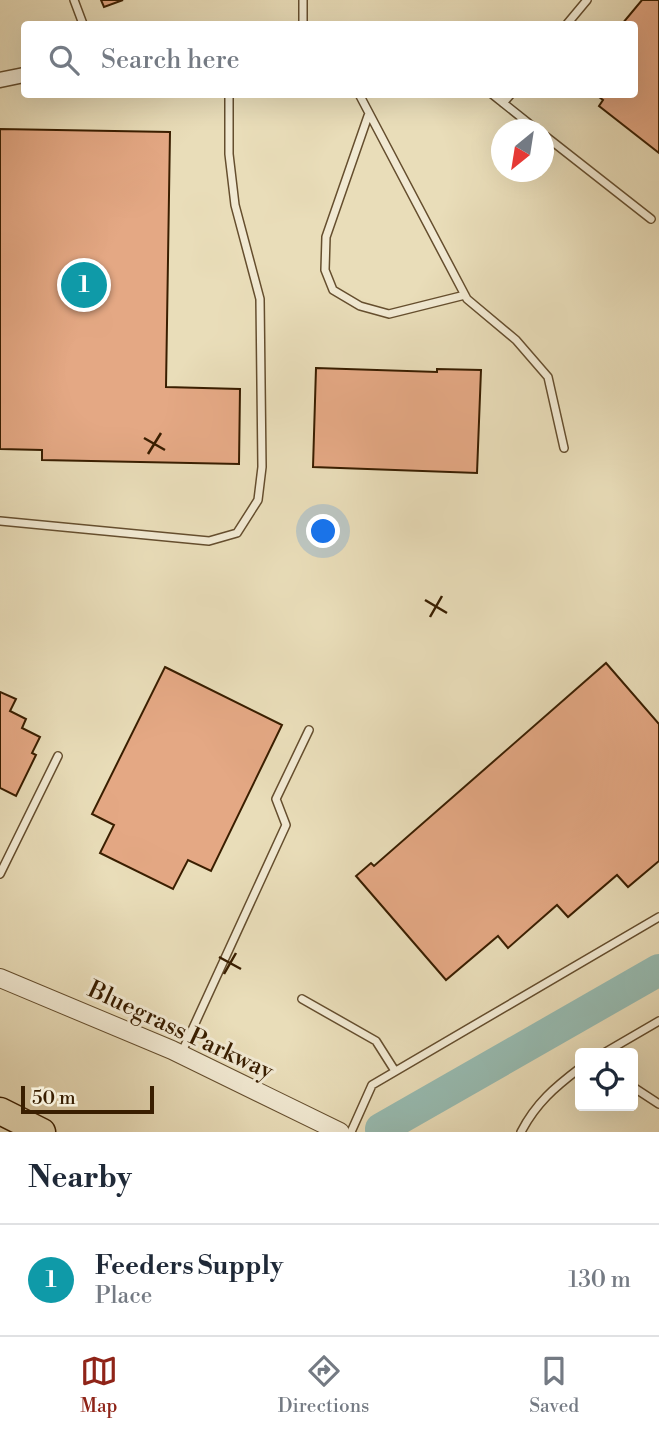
<!DOCTYPE html>
<html lang="en">
<head>
<meta charset="utf-8">
<style>
	:root { --surface:#fff; --page:#f6f6f7; --text:#1f2937; --muted:#747a83; --line:#e0e1e3; --accent:#8f2418 }
	body { margin:0; font-family:"Libre Bodoni",serif; background:var(--page); color:var(--text) }
	.controls { position:absolute; right:21px; bottom:21px; display:grid; overflow:hidden; border-radius:7px; box-shadow:0 7px 28px #0002 }
	.controls button { width:63px; height:63px; display:grid; place-items:center; padding:0; border:0; border-bottom:2px solid var(--line); background:var(--surface); color:var(--text); font:35px sans-serif }
	.compass { position:absolute; left:491px; top:119px; width:63px; height:63px; border-radius:50%; background:var(--surface); box-shadow:0 7px 28px #0002; rotate:210deg }
	.scale { position:absolute; left:21px; bottom:18px; width:133px; box-sizing:border-box; padding-left:7px; border:4px solid #391e00; border-top:0; font-size:19px; line-height:24px; white-space:nowrap; color:#391e00; -webkit-text-stroke:5px #f1e9d2; paint-order:stroke }
	.you { position:absolute; left:324px; top:532px; width:24px; height:24px; margin:-18px; border:5px solid #fff; border-radius:50%; background:#1a73e8; box-shadow:0 0 0 10px #1a73e833 }
	.badge { display:grid; place-items:center; width:46px; height:46px; border-radius:50%; background:var(--accent); color:#fff; font-size:23px; font-weight:700 }
	.pin { position:absolute; translate:-50% -50%; border:4px solid #fff; box-shadow:0 2px 7px #0006 }
	.list { margin:0; padding:0; list-style:none }
	h2 { display:flex; justify-content:space-between; align-items:center; height:91px; margin:0; padding:0 28px; font-size:30px }
	h2 small { font-size:23px; font-weight:400; color:var(--muted) }
	.list li { display:grid; grid-template-columns:46px 1fr auto; gap:21px; align-items:center; box-sizing:border-box; height:112px; padding:0 28px; border-top:2px solid var(--line) }
	.list b { display:block; font-size:26px; white-space:nowrap }
	.list p { margin:0; font-size:23px; white-space:nowrap; color:var(--muted) }
	.list em { font-size:23px; font-style:normal; color:var(--muted) }
	.icon { flex:none; width:38px; height:38px; fill:none; stroke:currentColor; stroke-width:2; stroke-linecap:round; stroke-linejoin:round }
	.map { position:relative; flex:none; width:659px; height:1132px; overflow:hidden }
	.search { position:absolute; background:var(--surface); box-shadow:0 7px 28px #0002; left:21px; right:21px; top:21px; height:77px; display:flex; align-items:center; gap:18px; box-sizing:border-box; padding:0 24px; border-radius:7px; color:var(--muted); font-size:26px }
	.sheet { height:203px; background:var(--surface) }
	nav { display:flex; justify-content:space-around; align-items:center; box-sizing:border-box; height:98px; border-top:2px solid var(--line); background:var(--surface); font-size:19px; color:var(--muted) }
	nav a { display:grid; justify-items:center; gap:4px }
	nav .on { color:var(--accent) }
	.map>svg:first-child { display:block }
</style>
</head>
<body>
<div class="map">
<svg width="659" height="1132" viewBox="0 0 659 1132">
	<rect width="100%" height="100%" fill="#e9ddb9"/>
	<filter id="stains"><feTurbulence type="fractalNoise" baseFrequency=".00286" numOctaves="4"/><feColorMatrix values="0 0 0 0 .2 0 0 0 0 .09 0 0 0 0 .02 0 0 0 .5 -.17"/></filter>
	<radialGradient id="worn" r=".72"><stop offset=".6" stop-color="#630" stop-opacity="0"/><stop offset="1" stop-color="#630" stop-opacity=".3"/></radialGradient>
	<g fill="none" stroke-linecap="round" stroke-linejoin="round">
		<path stroke="#97bbb1" stroke-width="32" d="M381,1129L659,970"/>
	</g>
	<path fill="#e4a884" stroke="#391e00" stroke-width="2" d="M101,0H123L104,7Z
		M642,0H659V153L599,106L603,100L595,94H634V24H622Z
		M0,129L170,132L166,387L240,389L239,464L42,460V450L0,449Z
		M316,368L437,372V369L481,370L477,473L313,467Z
		M606,663L659,724V861L628,887L617,875L568,917L557,905L508,948L498,936L446,980L356,876L371,863L374,866Z
		M165,667L282,725L211,871L188,860L173,889L100,853L114,825L92,814Z
		M0,692L16,699L10,711L26,719L22,728L40,737L32,753L36,755L16,796L0,788Z"/>
	<g fill="none" stroke-linecap="round" stroke-linejoin="round">
		<defs>
			<path id="service" d="M74,0L83,24
				M303,0V24
				M567,24L587,0
				M359,94L467,299L516,340L548,377L564,448
				M492,94L537,130
				M503,103L511,94
				M368,116L326,237L325,270L333,290L360,306L389,314L465,295
				M544,135L651,219
				M0,521L209,541L237,533L258,500L262,467L260,299L235,205L229,154V94
				M0,874L58,756
				M302,999L376,1041L395,1071
				M604,1053L659,1021
				M181,1054L286,825L276,799L309,730
				M633,1087L659,1104
				M351,1132L372,1085L659,917
				M521,1132C536,1103 555,1087 580,1068"/>
			<path id="minor" d="M0,80L24,75"/>
			<path id="tertiary" d="M0,978L172,1050L340,1132"/>
			<path id="motorway" d="M0,1111L42,1132"/>
		</defs>
		<use href="#service" stroke="#654e2e" stroke-width="10"/>
		<use href="#minor" stroke="#654e2e" stroke-width="17"/>
		<use href="#tertiary" stroke="#654e2e" stroke-width="20"/>
		<use href="#motorway" stroke="#391e00" stroke-width="29"/>
		<use href="#service" stroke="#f1e9d2" stroke-width="7"/>
		<use href="#minor" stroke="#f1e9d2" stroke-width="14"/>
		<use href="#tertiary" stroke="#f1e9d2" stroke-width="18"/>
		<use href="#motorway" stroke="#e9ddb9" stroke-width="26"/>
	</g>
	<path fill="none" stroke="#391e00" stroke-width="2.5" d="M144,438L165,450M148,454L161,433M425,600L447,613M430,617L442,596M219,957L241,969M224,974L236,953"/>
	<g text-anchor="middle" stroke-width="6" stroke-linejoin="round" paint-order="stroke">
		<g font-size="24" fill="#391e00" stroke="#f1e9d2">
			<text transform="translate(181 1030) rotate(25)" y="8">Bluegrass Parkway</text>
		</g>
	</g>
	<rect width="100%" height="100%" filter="url(#stains)"/>
	<rect width="100%" height="100%" fill="url(#worn)"/>
</svg>
<div class="controls">
<button><svg class="icon" aria-label="locate" viewBox="0 0 24 24"><circle cx="12" cy="12" r="6"/><path d="M12 2v4M12 18v4M2 12h4M18 12h4"/></svg></button>
</div>
<svg class="compass" viewBox="-18 -18 36 36"><path d="M0-13l5 13h-10z" fill="#e53935"/><path d="M0 13l5-13h-10z" fill="#747a83"/></svg>
<div class="scale">50 m</div>
<div class="you"></div>
<div class="pin badge" style="left:84px;top:285px;background:#0f9aa8">1</div>
<div class="search"><svg class="icon" aria-label="search" viewBox="0 0 24 24"><circle cx="10" cy="10" r="6"/><path d="M15 15l6 6"/></svg>Search here</div>
</div>
<section class="sheet">
<h2>Nearby<small></small></h2>
<ul class="list">
<li><span class="badge" style="background:#0f9aa8">1</span><div><b>Feeders Supply</b><p>Place</p></div><em>130 m</em></li>
</ul>
</section>
<nav>
<a class="on"><svg class="icon" aria-label="map" viewBox="0 0 24 24"><path d="M3 6l6-2 6 2 6-2v14l-6 2-6-2-6 2zM9 4v14M15 6v14"/></svg>Map</a>
<a><svg class="icon" aria-label="directions" viewBox="0 0 24 24"><path d="M12 3l9 9-9 9-9-9zM9 14v-3h6M13 9l2 2-2 2"/></svg>Directions</a>
<a><svg class="icon" aria-label="saved" viewBox="0 0 24 24"><path d="M7 4h10v16l-5-4-5 4z"/></svg>Saved</a>
</nav>
</body>
</html>
